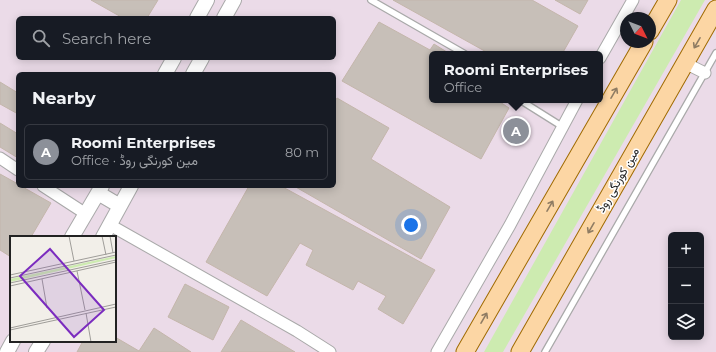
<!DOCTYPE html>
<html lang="en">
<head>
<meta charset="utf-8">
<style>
	:root { --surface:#171b24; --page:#20242c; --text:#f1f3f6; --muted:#9ea1a6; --line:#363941; --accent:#8c9099 }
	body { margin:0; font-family:Montserrat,Vazirmatn,sans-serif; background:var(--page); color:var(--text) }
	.controls { position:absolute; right:12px; bottom:12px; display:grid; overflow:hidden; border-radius:6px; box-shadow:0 2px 10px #0003 }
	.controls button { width:36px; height:36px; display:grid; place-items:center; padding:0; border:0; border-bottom:1px solid var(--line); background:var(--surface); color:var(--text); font:20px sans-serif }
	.compass { position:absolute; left:620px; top:12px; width:36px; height:36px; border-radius:50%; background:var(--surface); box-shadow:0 2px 10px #0003; rotate:132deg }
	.you { position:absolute; left:411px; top:225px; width:14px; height:14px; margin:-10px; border:3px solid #fff; border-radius:50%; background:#1a73e8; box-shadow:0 0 0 6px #1a73e833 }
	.badge { display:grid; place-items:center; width:26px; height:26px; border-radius:50%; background:var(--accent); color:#fff; font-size:13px; font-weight:700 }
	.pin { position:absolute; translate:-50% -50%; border:2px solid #fff; box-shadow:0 1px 4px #0006 }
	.popup { position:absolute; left:429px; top:51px; width:174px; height:52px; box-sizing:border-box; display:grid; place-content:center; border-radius:6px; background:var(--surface); filter:drop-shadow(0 1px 3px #0005); font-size:13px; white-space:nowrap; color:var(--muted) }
	.popup b { font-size:15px; color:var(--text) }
	.popup::after { content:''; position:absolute; left:50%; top:100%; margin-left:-8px; border:8px solid transparent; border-top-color:var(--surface) }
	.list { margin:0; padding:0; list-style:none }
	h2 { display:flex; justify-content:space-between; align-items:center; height:52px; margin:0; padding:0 16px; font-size:17px }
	h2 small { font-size:13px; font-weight:400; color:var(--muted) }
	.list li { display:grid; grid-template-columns:26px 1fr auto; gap:12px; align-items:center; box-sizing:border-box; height:56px; margin:0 8px 8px; padding:0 8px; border:1px solid var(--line); border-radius:6px }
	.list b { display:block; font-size:15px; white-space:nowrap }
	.list p { margin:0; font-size:13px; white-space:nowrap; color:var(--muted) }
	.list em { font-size:13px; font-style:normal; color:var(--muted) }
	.icon { flex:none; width:22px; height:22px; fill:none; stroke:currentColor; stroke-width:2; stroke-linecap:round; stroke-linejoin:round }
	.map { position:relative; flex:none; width:716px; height:352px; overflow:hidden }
	.search { position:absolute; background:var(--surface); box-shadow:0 2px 10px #0003; left:16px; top:16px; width:320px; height:44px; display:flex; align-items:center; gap:10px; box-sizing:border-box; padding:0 14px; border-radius:6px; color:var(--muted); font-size:15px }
	.panel { position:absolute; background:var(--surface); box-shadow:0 2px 10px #0003; left:16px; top:72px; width:320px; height:116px; border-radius:6px }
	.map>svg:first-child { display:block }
</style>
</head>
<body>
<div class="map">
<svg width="716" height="352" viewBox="0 0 716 352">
	<rect width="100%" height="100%" fill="#f2efe9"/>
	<path fill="#ebdbe8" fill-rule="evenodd" d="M0,0H716V352H0ZM18,18H334V58H18ZM626,18H650V42H626ZM432,54H600V100H432ZM18,74H334V186H18ZM671,235H701V337H671ZM11,237H115V341H11Z"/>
	<path fill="#cdebb0" d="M681,0H705L503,352H484Z"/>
	<path fill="#c7bfb8" stroke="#c4b6ab" d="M91,0H158L147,18H123Z
		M393,0H532L578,26L562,54H490Z
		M555,0H588L580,14Z
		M379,22L430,50L434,44L450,54H432V100H497L509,108L481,159L342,81Z
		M0,82L18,93V114L0,104Z
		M337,98L389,128L371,159L450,207L421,259L294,186H334V103Z
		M0,123L18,134V158L0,147Z
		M0,174L18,184V186H21L51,203L31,237H11V257L0,250Z
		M249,186H281L435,270L403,324L378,309L386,296L358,281L353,290L306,265L313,250L300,243L267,296L206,262Z
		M185,284L229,307L213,340L168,317Z
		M241,320L295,352H221Z
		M154,328L191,352H77L83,341H115V337L139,351Z"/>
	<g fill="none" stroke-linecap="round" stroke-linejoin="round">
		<defs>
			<path id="service" d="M371,0L465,54
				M520,100L563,127
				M545,352L716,53"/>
			<path id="minor" d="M600,58L633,0
				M685,63L705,73
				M0,158L18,170
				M43,186L86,214
				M110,225L297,331L330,352
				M437,352L510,225L577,100"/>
			<path id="tertiary" d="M197,18L207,0
				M224,18L234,0
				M165,74L174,58
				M193,74L202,58
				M98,193L120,206
				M72,237L102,186
				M103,237L131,186
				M7,352L13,341
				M36,352L43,341"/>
			<path id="primary" d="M650,31L668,0
				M465,352L644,42
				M520,352L716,9"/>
		</defs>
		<use href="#service" stroke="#a9a9a9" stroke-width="8"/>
		<use href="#minor" stroke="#a9a9a9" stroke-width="13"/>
		<use href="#tertiary" stroke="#a9a9a9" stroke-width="16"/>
		<use href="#primary" stroke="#a06b00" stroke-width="19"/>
		<use href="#service" stroke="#fff" stroke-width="5.5"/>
		<use href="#minor" stroke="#fff" stroke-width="11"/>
		<use href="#tertiary" stroke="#fff" stroke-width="14"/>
		<use href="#primary" stroke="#fcd6a4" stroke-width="17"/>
	</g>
	<defs><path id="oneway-shaft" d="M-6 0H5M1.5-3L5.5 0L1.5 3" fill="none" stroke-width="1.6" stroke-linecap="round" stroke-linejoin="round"/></defs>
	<g stroke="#8f7c63">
		<use href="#oneway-shaft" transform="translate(697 43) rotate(120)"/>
		<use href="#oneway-shaft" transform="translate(614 93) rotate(-60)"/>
		<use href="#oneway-shaft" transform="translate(550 206) rotate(-60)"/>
		<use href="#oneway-shaft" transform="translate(591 228) rotate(120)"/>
		<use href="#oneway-shaft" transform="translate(484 318) rotate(-60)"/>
	</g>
	<g text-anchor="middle" stroke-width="3" stroke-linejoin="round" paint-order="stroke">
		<g font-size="12" fill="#222" stroke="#fff">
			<text transform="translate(618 180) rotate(-60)" y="4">مین کورنگی روڈ</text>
		</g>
	</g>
	<g transform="translate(10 236)">
		<rect width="106" height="106" fill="#f2efe9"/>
		<path d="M106,20V22L0,46V43Z" fill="#cdebb0"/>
		<path fill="none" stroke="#9f9d99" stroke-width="1" d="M59,0L64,25M92,0L96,19M100,0L103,17M67,35L75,74M0,39L106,16M0,42L106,19M32,43L37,72M0,47L106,24M0,50L106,26M76,77L81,106M0,92L106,68M0,94L106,71"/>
		<path fill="#7b2cbf" fill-opacity="0.15" stroke="#7b2cbf" stroke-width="2" d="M40,13L94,74L64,101L10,40Z"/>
		<rect width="106" height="106" fill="none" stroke="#222" stroke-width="2"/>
	</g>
</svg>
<div class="controls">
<button>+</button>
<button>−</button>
<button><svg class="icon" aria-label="layers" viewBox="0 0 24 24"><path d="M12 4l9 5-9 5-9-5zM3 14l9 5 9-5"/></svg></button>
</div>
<svg class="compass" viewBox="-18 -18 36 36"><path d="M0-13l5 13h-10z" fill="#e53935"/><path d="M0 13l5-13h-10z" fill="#9ea1a6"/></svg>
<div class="you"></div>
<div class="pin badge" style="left:516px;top:131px">A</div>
<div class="popup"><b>Roomi Enterprises</b>Office</div>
<div class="search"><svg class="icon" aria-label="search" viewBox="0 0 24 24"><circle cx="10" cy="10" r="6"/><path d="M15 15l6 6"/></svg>Search here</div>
<section class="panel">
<h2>Nearby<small></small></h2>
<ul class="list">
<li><span class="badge">A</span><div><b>Roomi Enterprises</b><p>Office · مین کورنگی روڈ</p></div><em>80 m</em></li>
</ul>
</section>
</div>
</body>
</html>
